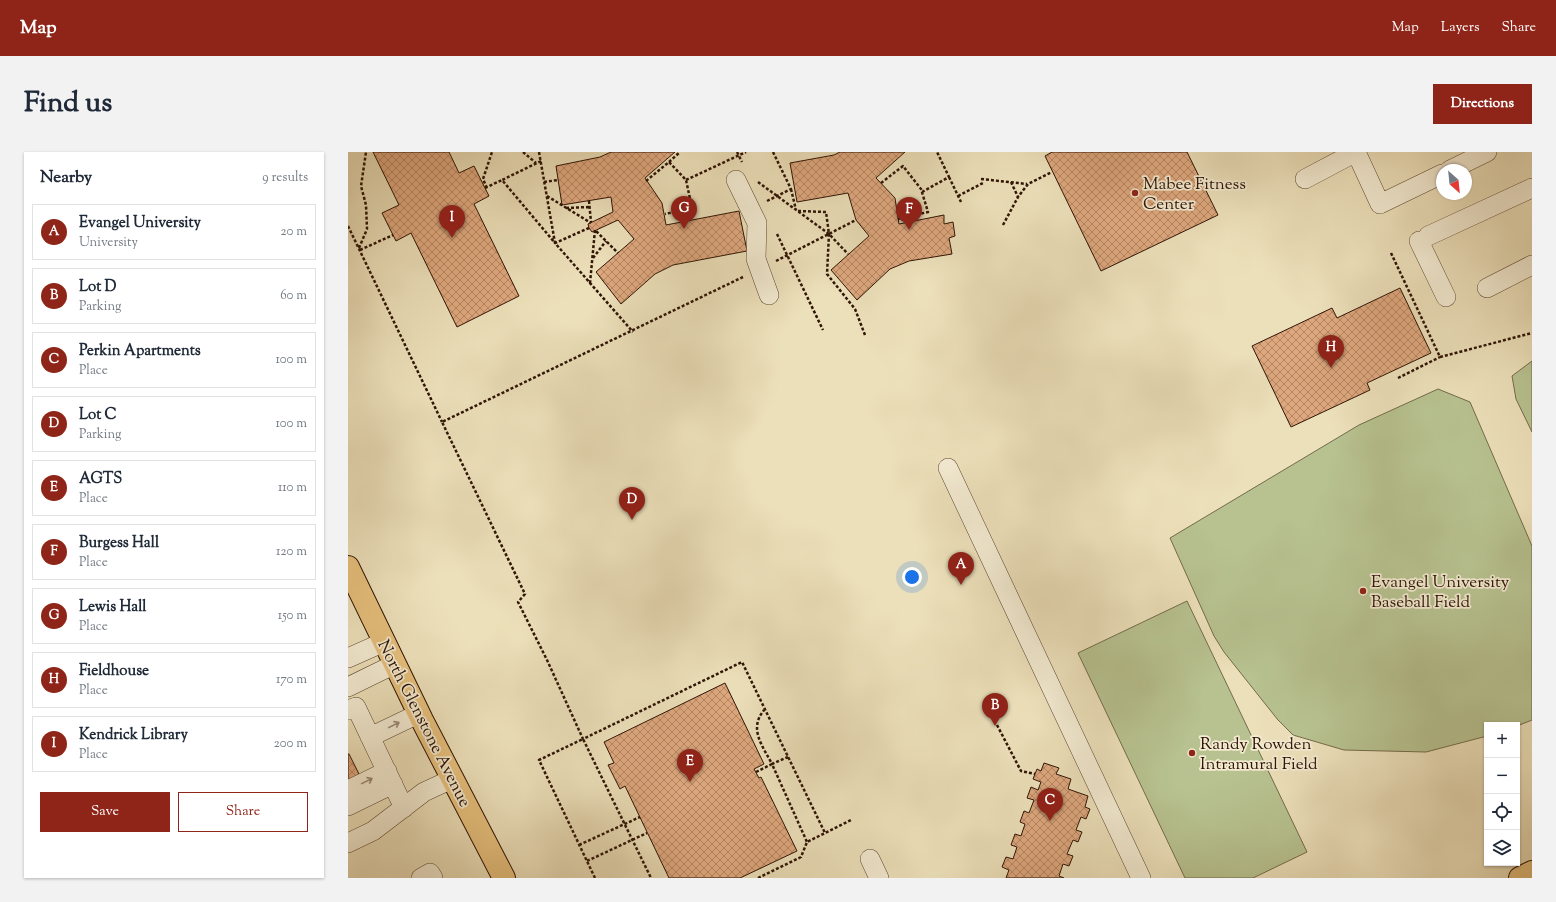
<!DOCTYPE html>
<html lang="en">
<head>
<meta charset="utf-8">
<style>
	:root { --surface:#fff; --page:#f2f2f3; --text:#1f2937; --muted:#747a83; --line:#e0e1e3; --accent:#8f2418 }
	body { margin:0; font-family:"Sorts Mill Goudy",serif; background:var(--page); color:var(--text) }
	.controls { position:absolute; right:12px; bottom:12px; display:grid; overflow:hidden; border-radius:0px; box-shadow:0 1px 3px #0004 }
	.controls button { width:36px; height:36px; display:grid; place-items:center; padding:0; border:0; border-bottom:1px solid var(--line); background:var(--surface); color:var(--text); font:20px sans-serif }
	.compass { position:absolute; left:1088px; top:12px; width:36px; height:36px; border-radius:50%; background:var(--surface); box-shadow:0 1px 3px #0004; rotate:153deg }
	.you { position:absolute; left:564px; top:425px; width:14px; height:14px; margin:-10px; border:3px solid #fff; border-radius:50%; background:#1a73e8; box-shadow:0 0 0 6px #1a73e833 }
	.badge { display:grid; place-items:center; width:26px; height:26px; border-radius:50%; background:var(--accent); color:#fff; font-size:13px; font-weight:700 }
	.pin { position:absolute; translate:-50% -33px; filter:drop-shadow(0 1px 2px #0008) }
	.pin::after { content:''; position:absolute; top:21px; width:14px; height:12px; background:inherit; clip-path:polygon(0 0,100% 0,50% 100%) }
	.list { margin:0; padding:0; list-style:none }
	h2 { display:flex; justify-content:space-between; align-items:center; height:52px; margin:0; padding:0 16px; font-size:17px }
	h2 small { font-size:13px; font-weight:400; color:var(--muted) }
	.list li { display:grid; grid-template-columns:26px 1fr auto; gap:12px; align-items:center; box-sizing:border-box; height:56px; margin:0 8px 8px; padding:0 8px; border:1px solid var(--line); border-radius:0px }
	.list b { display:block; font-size:15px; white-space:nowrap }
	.list p { margin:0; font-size:13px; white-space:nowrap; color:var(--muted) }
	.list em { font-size:13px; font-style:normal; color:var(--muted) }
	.actions { display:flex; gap:8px; padding:12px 16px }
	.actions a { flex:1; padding:9px 0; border:1px solid var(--accent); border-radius:0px; text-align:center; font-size:14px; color:var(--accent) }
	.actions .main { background:var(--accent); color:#fff }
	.icon { flex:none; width:22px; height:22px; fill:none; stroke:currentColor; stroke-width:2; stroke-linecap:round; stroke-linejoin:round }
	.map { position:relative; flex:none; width:1184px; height:726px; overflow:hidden; border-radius:0px }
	header { display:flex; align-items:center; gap:24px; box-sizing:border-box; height:56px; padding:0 20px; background:var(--accent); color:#fff }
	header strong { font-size:19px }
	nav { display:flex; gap:22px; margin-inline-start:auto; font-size:14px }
	.intro { display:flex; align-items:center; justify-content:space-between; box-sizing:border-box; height:96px; padding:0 24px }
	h1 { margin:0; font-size:28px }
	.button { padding:10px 18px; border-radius:0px; background:var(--accent); color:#fff; font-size:14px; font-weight:700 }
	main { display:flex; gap:24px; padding:0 24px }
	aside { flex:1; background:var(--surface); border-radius:0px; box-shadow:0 1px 3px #0004 }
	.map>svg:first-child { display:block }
</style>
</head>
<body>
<header>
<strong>Map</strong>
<nav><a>Map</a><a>Layers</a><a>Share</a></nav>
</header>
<div class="intro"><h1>Find us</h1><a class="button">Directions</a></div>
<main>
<aside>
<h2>Nearby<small>9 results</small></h2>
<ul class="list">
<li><span class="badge">A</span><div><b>Evangel University</b><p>University</p></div><em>20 m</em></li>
<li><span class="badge">B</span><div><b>Lot D</b><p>Parking</p></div><em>60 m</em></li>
<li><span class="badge">C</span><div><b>Perkin Apartments</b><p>Place</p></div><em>100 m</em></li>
<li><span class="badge">D</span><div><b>Lot C</b><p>Parking</p></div><em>100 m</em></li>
<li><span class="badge">E</span><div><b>AGTS</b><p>Place</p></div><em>110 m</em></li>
<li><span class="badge">F</span><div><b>Burgess Hall</b><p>Place</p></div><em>120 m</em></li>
<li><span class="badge">G</span><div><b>Lewis Hall</b><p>Place</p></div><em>150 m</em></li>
<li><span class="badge">H</span><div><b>Fieldhouse</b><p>Place</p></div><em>170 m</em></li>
<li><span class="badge">I</span><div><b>Kendrick Library</b><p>Place</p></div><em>200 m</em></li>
</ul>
<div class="actions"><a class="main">Save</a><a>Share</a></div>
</aside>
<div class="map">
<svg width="1184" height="726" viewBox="0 0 1184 726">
	<defs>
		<pattern id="building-cross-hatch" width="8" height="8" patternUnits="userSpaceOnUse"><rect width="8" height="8" fill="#dea77d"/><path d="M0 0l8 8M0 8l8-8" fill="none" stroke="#b48764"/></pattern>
	</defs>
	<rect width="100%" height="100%" fill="#ece0ba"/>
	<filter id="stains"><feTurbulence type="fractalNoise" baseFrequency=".005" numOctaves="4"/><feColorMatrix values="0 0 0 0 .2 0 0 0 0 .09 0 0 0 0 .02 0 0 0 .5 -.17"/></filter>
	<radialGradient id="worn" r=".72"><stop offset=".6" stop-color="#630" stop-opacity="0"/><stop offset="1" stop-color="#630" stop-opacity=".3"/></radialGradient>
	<path fill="#b7c290" stroke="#736b4a" d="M1184,209V280L1168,247L1164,224Z
		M1090,237L1122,250L1184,394V568L1169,574L1139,573V584L1078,600L996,598L945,583L930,568L876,500L866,484L822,386L1011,273Z
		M839,449L959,700L905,726H837L730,501Z"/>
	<path fill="url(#building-cross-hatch)" stroke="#2f1405" d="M25,0H101L111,21L126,14L141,44L126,52L171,144L109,175L63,81L48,89L34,61L51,53Z
		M263,0H327L297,26L314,51L318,73L391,59L399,99L325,113L307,122L273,152L248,120L286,87L270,68L244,80L241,76L240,72L265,60L263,45L214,53L208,14L252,5Z
		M492,0H557L528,26L547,46L551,72L596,63V72L605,70L607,84L601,86L604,102L561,109L542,117L509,148L483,118L521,84L508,68L500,41L449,50L442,11L486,3Z
		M704,0H839L870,63L753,119L697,4Z
		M1052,136L1083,201L1019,231L1022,238L943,275L904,194L984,156L989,166Z
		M377,531L416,612L406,617L411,626L413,625L449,699L392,726H321L277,634L272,637L260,613L266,611L256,590Z
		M0,602H1L12,624L0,630Z
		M696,611L711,616L708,622L723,627L720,637L740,644L737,655L742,657L738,667L733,665L728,678L734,680L730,690L725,688L719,702L725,704L721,714L715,712L711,724L716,726H658L661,718L654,715L658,705L665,707L669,695L663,693L667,682L673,684L677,672L672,670L676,659L681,661L686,648L679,646L683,635L690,638L693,630L685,627L689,617L693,619Z"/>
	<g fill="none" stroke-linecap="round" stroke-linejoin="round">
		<defs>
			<path id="minor" d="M1008,0L1032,52L1094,22
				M1102,18L1139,0
				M957,27L1008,0
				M388,28L409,71L408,107L421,143
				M1080,84L1184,36
				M1071,89L1098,145
				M1139,136L1184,113
				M600,316L793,726
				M0,506L36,490
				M0,535L47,512
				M0,558L8,555L56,656
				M22,585L70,562
				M0,638L39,619
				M0,654L45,632
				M0,691L25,679L76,640L104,627
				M522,707L531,726
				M73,726L82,721L85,726"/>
			<path id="major" d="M0,415L74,568L156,726
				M1172,726L1184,720"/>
		</defs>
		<use href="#minor" stroke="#5e4732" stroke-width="20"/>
		<use href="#major" stroke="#2f1405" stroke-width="24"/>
		<path stroke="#2f1405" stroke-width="2.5" stroke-dasharray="3 2" stroke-linecap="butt" d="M175,0L188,11
			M191,0L207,91L285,180
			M389,0L394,10
			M193,9L154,28L207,91L241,76
			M321,10L332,0
			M601,25L613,50
			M633,27L679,32
			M338,28L398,0
			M298,29L321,10L338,28L344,56L317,62
			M196,30L210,28
			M410,30L481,82L500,102
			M663,30L670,45
			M533,31L555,14L573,37L580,60L550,67
			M137,36L154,28
			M139,36L135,27L144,0
			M443,37L448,58
			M574,40L601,25L589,0
			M199,44L243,71
			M610,44L635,31
			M241,49L243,70
			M419,49L443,37L425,0
			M218,56L241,55
			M450,59L478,60L481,82L479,122L507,157L517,183
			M655,73L670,45L680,32L704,20
			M0,74L94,270
			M429,82L475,178
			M11,96L19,77L18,53L13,34L18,0
			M12,98L45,83
			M1043,101L1092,205L1184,181
			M245,106L258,89
			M428,109L508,68
			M395,125L94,270L177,442L170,450L199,508L235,587L394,510L477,681L503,668
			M242,131L247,78L270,101
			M1050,226L1092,205
			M417,557C400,576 414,593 424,612L440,605
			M649,573L673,619L687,622
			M408,620L424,612L459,690
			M231,693L292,665
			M239,709L299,681
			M247,726L191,608L235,587L303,726
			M410,726L453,705L459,690L477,681"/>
		<use href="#minor" stroke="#f3ebd2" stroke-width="19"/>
		<use href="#major" stroke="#e6c07d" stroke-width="22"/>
	</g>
	<defs><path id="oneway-shaft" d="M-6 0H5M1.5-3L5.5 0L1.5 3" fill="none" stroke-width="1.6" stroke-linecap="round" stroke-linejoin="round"/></defs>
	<g stroke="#9b8a76">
		<use href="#oneway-shaft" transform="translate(46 573) rotate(-26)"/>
		<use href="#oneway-shaft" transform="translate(19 629) rotate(-26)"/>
	</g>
	<g fill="#8f2418" stroke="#f3ebd2" stroke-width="1.5">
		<circle cx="787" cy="41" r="4"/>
		<circle cx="1015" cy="439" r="4"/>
		<circle cx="844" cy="601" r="4"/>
	</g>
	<g text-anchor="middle" stroke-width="3.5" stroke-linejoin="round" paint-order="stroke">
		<g font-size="17" fill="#2f1405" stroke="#f3ebd2" text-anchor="start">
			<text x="795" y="37">Mabee Fitness<tspan x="795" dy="20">Center</tspan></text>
			<text x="1023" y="435">Evangel University<tspan x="1023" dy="20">Baseball Field</tspan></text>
			<text x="852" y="597">Randy Rowden<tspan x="852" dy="20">Intramural Field</tspan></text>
		</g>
		<g font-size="17" fill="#2f1405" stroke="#f3ebd2">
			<text transform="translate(77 571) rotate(63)" y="6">North Glenstone Avenue</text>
		</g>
	</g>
	<rect width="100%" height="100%" filter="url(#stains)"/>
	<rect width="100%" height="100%" fill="url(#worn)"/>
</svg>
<div class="controls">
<button>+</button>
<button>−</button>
<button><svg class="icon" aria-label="locate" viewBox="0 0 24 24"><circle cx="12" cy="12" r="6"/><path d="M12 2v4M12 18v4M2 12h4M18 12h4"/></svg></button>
<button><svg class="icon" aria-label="layers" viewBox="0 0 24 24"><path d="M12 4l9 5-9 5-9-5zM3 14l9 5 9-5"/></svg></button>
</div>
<svg class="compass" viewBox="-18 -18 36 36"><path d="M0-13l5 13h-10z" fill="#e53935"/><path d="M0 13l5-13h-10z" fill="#747a83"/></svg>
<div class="you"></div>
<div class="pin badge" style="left:613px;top:433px">A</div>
<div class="pin badge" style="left:647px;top:574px">B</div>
<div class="pin badge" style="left:702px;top:669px">C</div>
<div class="pin badge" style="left:284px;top:368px">D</div>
<div class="pin badge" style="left:342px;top:630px">E</div>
<div class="pin badge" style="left:561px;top:78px">F</div>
<div class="pin badge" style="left:336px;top:77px">G</div>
<div class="pin badge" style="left:983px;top:216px">H</div>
<div class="pin badge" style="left:104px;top:86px">I</div>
</div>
</main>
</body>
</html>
